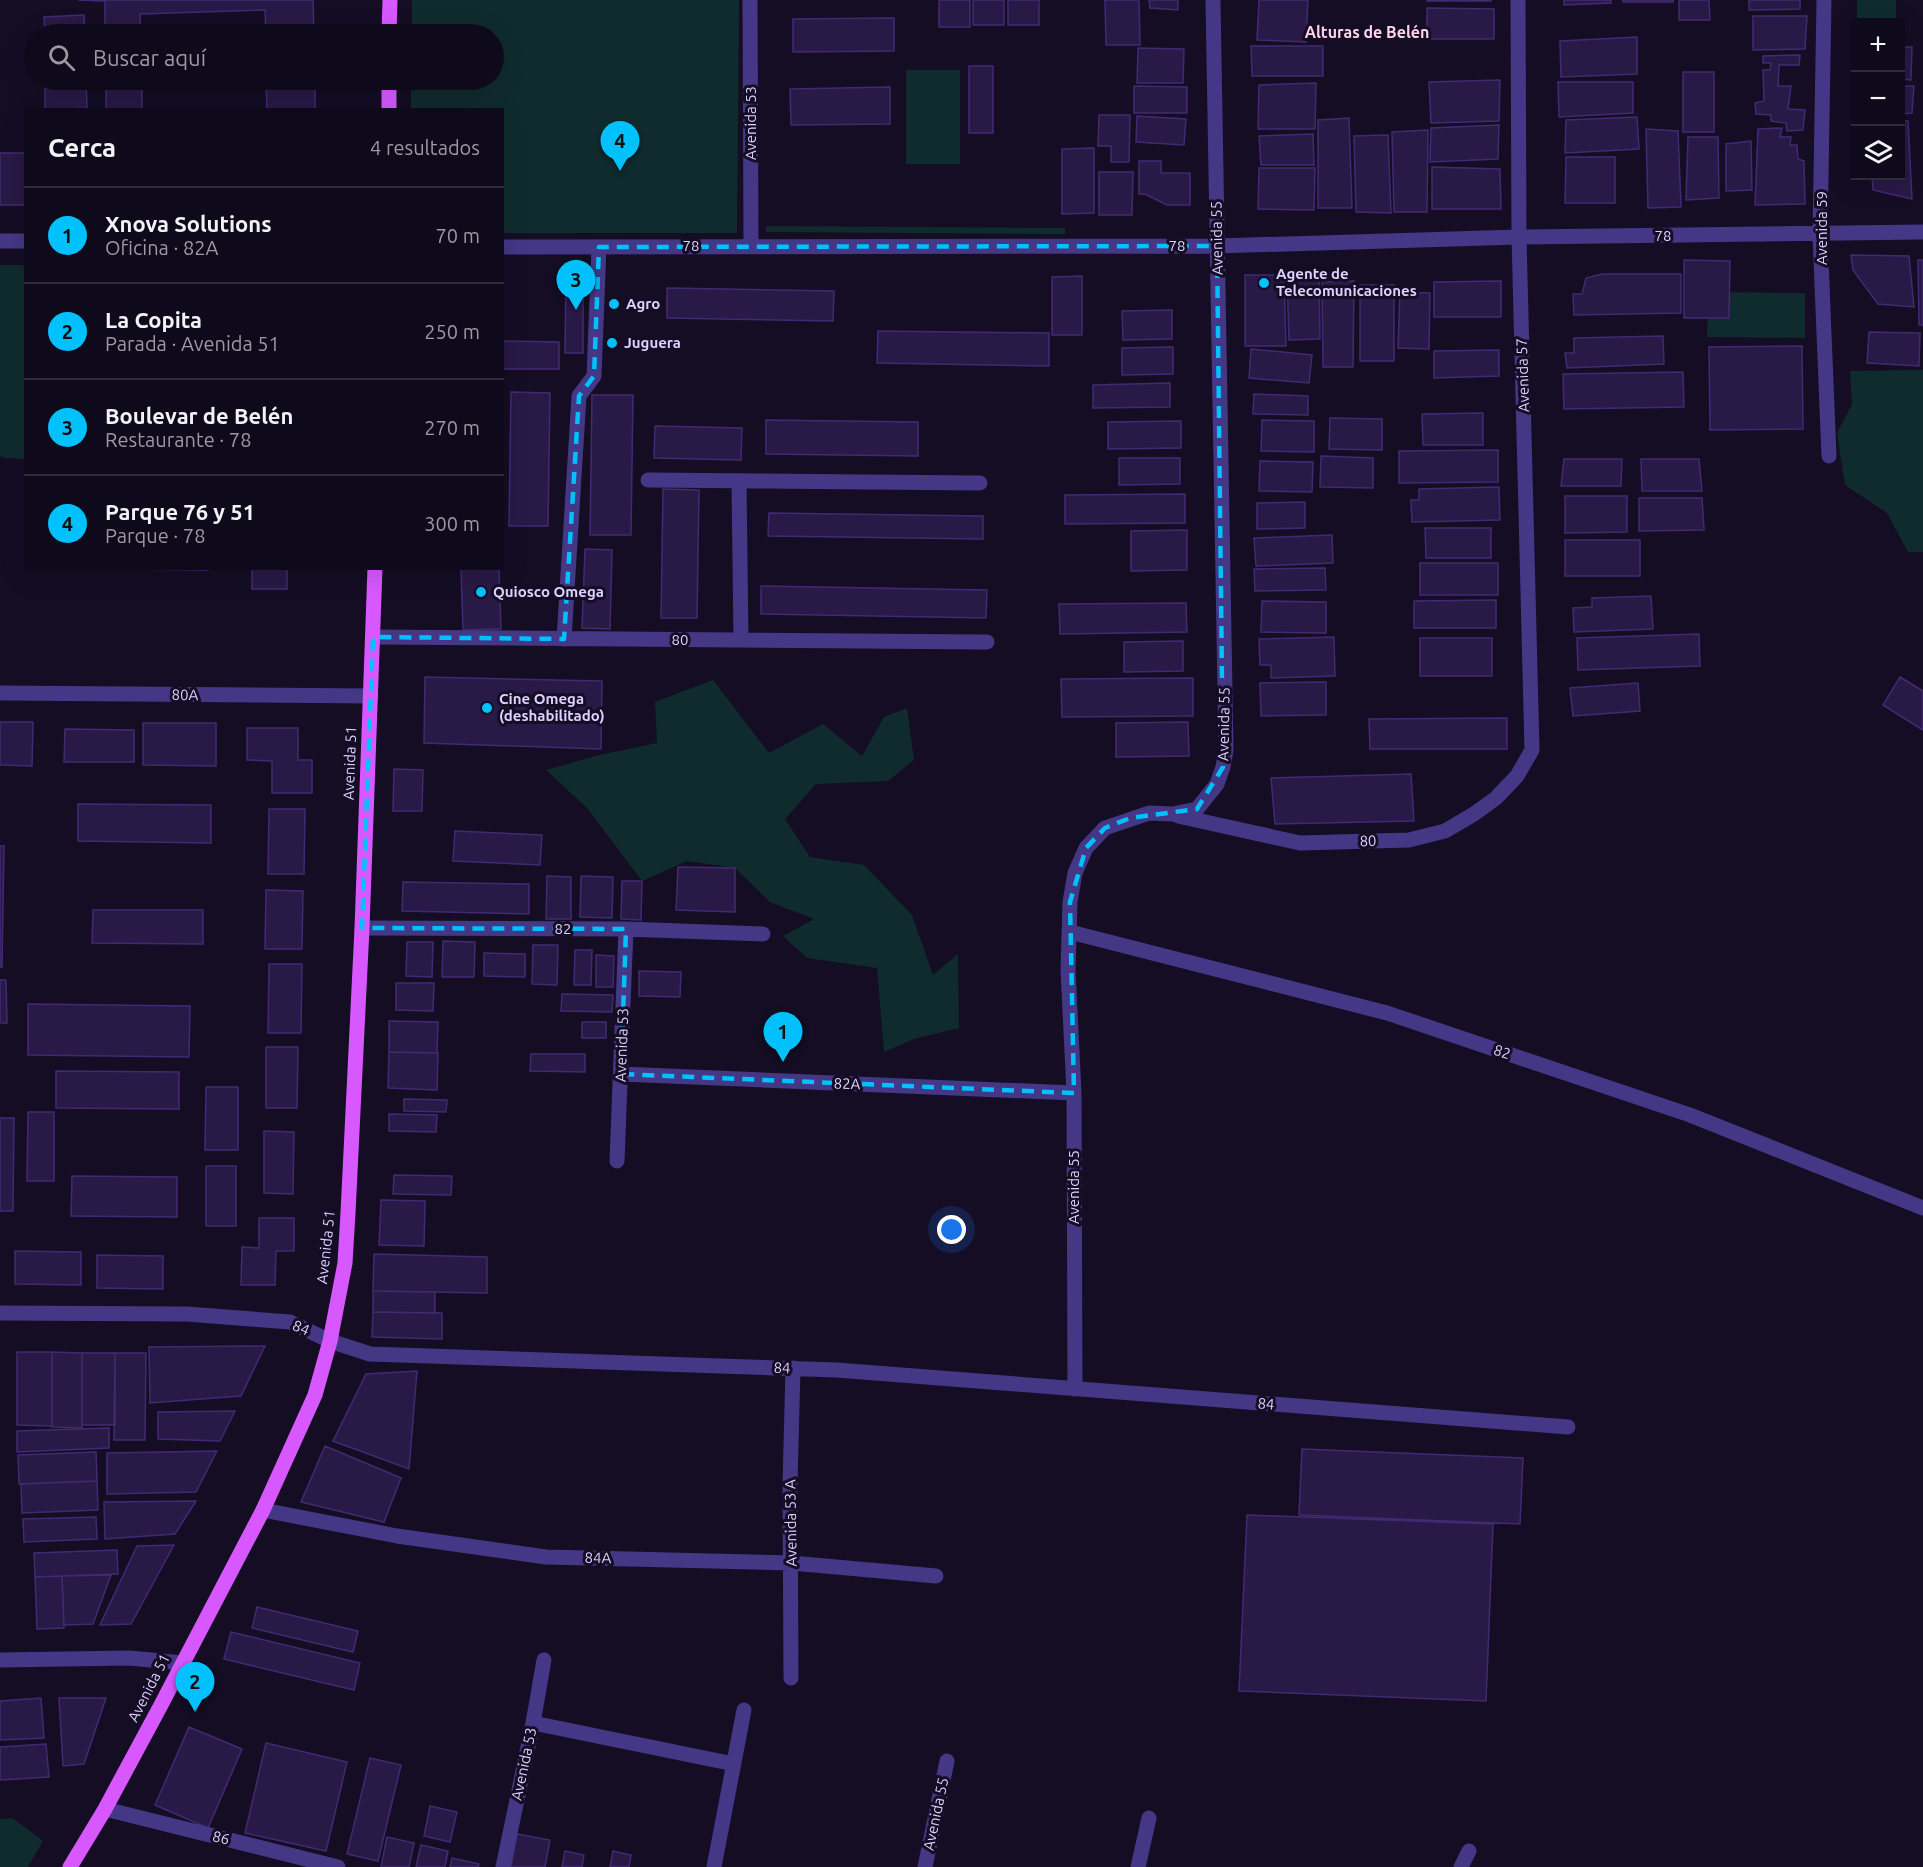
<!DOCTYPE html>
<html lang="es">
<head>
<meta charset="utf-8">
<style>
	:root { --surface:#0f0a1b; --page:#181324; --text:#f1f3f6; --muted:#9b9aa3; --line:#2f2b3a; --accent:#00c1fc }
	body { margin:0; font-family:Ubuntu,sans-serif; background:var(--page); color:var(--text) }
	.controls { position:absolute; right:18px; top:18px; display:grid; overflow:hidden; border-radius:0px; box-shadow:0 6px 24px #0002 }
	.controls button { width:54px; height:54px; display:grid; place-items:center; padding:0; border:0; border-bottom:2px solid var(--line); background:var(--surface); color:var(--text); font:30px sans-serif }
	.you { position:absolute; left:952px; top:1230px; width:21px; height:21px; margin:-15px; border:4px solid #fff; border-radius:50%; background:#1a73e8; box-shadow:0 0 0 9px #1a73e833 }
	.badge { display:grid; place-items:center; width:39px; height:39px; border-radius:50%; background:var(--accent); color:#111; font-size:20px; font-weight:700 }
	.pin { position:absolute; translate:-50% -50px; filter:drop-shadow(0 2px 3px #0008) }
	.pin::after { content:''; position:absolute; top:32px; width:21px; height:18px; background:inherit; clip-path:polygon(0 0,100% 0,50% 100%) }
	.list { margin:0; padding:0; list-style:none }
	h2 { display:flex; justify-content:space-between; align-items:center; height:78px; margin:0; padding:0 24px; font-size:26px }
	h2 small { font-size:20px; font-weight:400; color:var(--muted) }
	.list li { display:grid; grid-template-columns:39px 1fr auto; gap:18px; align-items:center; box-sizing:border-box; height:96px; padding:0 24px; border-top:2px solid var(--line) }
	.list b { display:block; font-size:22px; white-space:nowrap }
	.list p { margin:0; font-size:20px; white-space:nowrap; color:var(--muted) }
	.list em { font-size:20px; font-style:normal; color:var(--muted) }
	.icon { flex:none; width:33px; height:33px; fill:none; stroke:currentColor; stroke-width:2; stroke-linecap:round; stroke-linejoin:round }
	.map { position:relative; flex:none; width:1923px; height:1867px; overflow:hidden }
	.search { position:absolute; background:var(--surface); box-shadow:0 6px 24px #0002; left:24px; top:24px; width:480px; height:66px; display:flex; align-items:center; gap:15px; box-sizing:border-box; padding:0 21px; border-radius:33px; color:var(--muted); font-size:22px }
	.panel { position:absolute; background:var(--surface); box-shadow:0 6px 24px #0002; left:24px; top:108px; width:480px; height:462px; border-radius:0px }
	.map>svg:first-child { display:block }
</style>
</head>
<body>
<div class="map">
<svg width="1923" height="1867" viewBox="0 0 1923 1867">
	<rect width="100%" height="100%" fill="#140d24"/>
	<path fill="#102b2e" d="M412,0H739L737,233H503L502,110L411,109V80H494V34H412Z
		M1857,0H1896V22H1857Z
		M906,70H960V164H906Z
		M766,226L1065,228V234L766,232Z
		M0,265H25V459L4,458L0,456Z
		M1708,292L1805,293V338L1707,337Z
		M1923,370V552H1908L1887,513L1845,485L1837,433L1852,404L1850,371Z
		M713,680L769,753L823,724L862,756L884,717L907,708L914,760L888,781L816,784L785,819L810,857L864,865L912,915L933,975L958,954L959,1028L914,1039L884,1052L877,968L807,958L783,936L814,919L770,902L735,868L687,861L642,881L587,808L546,770L599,755L657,743L655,702Z
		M13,1818L43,1841L28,1867H0V1819Z"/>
	<path fill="#281946" stroke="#422a73" stroke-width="1.5" d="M78,0H313L314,34H266L265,10L140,14L141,34H105V1Z
		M939,0H970V27H939Z
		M973,0H1004V25H973Z
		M1008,0H1039V25H1008Z
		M1105,0H1139L1140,45H1106Z
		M1149,0H1178V10L1150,8Z
		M1259,0H1308L1306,42L1257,40Z
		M1427,0H1491V1H1427Z
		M1564,0H1611V3L1564,5Z
		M1623,0H1673V2H1623Z
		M1679,0H1709L1710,20H1679Z
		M1749,0H1800V9L1749,10Z
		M1427,8L1494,9V39H1427Z
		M84,15L85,34H45L44,17Z
		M1753,16H1807L1805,49L1753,50Z
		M894,18V51L793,52V19Z
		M1637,37V74L1561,77L1560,41Z
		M1251,46H1323V76H1252Z
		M1900,47H1912L1911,80L1900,79Z
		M1138,48L1184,49L1183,83H1137Z
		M1800,55L1799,65H1779L1778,86H1791L1788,109L1805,110L1803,130L1787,131L1786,123L1771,121V115L1756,114L1755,103L1764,101L1763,70H1770L1771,63H1763V56Z
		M969,66H993V133H969Z
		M1683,72H1714V132H1683Z
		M45,80H86L87,108L45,110Z
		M106,80H142V110H106Z
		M266,80H315V110H267Z
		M1500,80L1499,121L1431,123L1429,82Z
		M1558,82H1633V113L1559,117Z
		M1316,83L1315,129H1258L1259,85Z
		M1134,86L1187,87V113H1134Z
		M1900,86H1914L1912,113L1900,114Z
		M890,87V124L791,125L790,89Z
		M1099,115H1130L1129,162H1111V146H1098Z
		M1137,116L1186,119L1184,145L1136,142Z
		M1637,117L1639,149L1565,153L1566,120Z
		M1349,118L1352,208H1318V120Z
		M1900,121H1908L1912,199L1873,190L1872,176H1900Z
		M1499,125L1498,159L1430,162L1431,128Z
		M1782,128L1780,137H1791L1790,145H1797L1798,159L1804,161L1805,204L1755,205L1758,129Z
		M1646,129L1678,131L1681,207L1648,208Z
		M1428,130L1427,212H1394L1392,132Z
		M1313,134L1314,165H1261L1259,136Z
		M1388,135L1391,213L1356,212L1354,136Z
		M1688,137H1718L1719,198L1686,200Z
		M1751,141L1752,190L1726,191V144Z
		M1094,148V213L1062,214V149Z
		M0,153H26V205H0Z
		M1566,157H1615V203H1565Z
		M1139,161H1161V173H1190V205H1167L1145,194H1139Z
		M1432,167L1500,169L1501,209H1432Z
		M1259,168H1315L1314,210L1258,209Z
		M1099,172H1133L1132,215H1099Z
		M1851,255L1909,256L1914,307L1878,304L1853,270Z
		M1684,260L1730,261L1729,318H1684Z
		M1918,260H1923V325H1919Z
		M566,269H583V353H565Z
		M1602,274H1681V313L1574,315L1573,294H1582L1586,278Z
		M1245,275H1284L1286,346H1245Z
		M1082,276V335H1052V277Z
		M1287,276H1319L1320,339L1289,340Z
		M1354,281L1353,367H1323L1322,282Z
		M1501,281V317H1434V282Z
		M1360,285H1394V361H1360Z
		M667,288L834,291L833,321L667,318Z
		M1400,292L1430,293L1429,349L1398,348Z
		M1172,310V339L1123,340L1122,311Z
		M878,331L1049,333V366L877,363Z
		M1869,332L1920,333L1919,366L1867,363Z
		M1663,336L1664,364L1567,368L1565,353H1574V338Z
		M502,341L559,342V369H502Z
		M1802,346L1803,429L1710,430L1709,347Z
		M1173,347V374L1122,375V348Z
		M1251,349L1312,355L1309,383L1249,378Z
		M1499,350V376L1434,378V351Z
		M1683,372L1684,407L1564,409L1563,374Z
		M1170,383V407L1093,408V385Z
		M511,392L550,393L548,526H509Z
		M1254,394L1308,396V415L1253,414Z
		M592,395H633L631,535H590Z
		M1483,413V445H1423L1422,414Z
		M1330,418L1382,419V450L1329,449Z
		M766,420L918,422V456L766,454Z
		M1262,420L1314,421V452L1261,451Z
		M1181,421V448L1108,449V422Z
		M655,426L742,428L741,460L654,458Z
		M1498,450V482L1399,483V451Z
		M1321,456L1373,458V488L1320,487Z
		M1119,458H1180V484L1119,485Z
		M1564,459H1622L1621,486H1561Z
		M1641,459H1699L1702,491H1642Z
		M1260,461L1313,462L1312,492L1259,491Z
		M1499,487L1500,520L1412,522L1411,500H1419V489Z
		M663,489L699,490L697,618H661Z
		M1185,494V523L1065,524V495Z
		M1565,496H1627V532L1565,533Z
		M1639,498H1702L1704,530L1639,531Z
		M1305,502V528L1257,529V503Z
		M769,513L983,516V539L768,536Z
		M1425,528H1491V558H1426Z
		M1187,530V570L1131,571V531Z
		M1332,535L1333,563L1256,566L1254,538Z
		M1565,540H1640V576H1565Z
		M585,549L612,550L610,629L582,628Z
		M1420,563H1498V595H1420Z
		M47,568H208V570Z
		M252,568H287V589H252Z
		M461,568H499L501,629L463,630Z
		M1325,568L1326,590L1255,591L1254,569Z
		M761,586L987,590L986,618L761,614Z
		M1651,596L1653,629L1574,632L1573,608L1592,607V598Z
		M1496,600V628H1414V601Z
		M1262,601L1326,602V633L1261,632Z
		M1186,603L1187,632L1060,634L1059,604Z
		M1699,634L1700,666L1578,670L1577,638Z
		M1334,637L1335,676L1271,678V665H1260L1259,639Z
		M1420,638H1492V676H1420Z
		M1183,641V671L1124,672V642Z
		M425,677L602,681L601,749L424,743Z
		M1900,677L1923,691V730L1883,705Z
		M1193,678V716L1062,717L1061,679Z
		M1326,682V715L1261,716L1260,683Z
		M1638,683L1640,711L1573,716L1570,688Z
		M1507,718V749H1370L1369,719Z
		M0,722H33L32,766L0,765Z
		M1188,722L1189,756L1116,757V723Z
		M143,723H216V766L143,765Z
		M247,728H298V760H312V793H272V761L247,760Z
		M65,729L134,730V762H64Z
		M394,769L423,770L422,811H393Z
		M1411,774L1414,821L1275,824L1271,778Z
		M78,804L211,805V843L78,841Z
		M269,809H305L304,874H268Z
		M455,831L542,835L540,865L453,861Z
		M0,846H4L2,967H0Z
		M678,867L735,868V912L676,910Z
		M547,876L571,877V919H546Z
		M581,876L613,877L612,918L580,917Z
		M622,881H642L641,920L621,919Z
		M403,882L529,884V914L402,911Z
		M266,890L303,891L302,949H265Z
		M93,910H203V944L92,943Z
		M443,941L475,942L474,977H442Z
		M407,942H433L432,977L406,976Z
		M533,945H558L557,985L532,984Z
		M575,950H592L591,985H574Z
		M484,953L525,954V977L484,976Z
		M596,955L614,956L613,987H596Z
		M269,964H302L301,1033H268Z
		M639,971L681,972L680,997L639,996Z
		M0,980H6L7,1023H0Z
		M396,983H434L433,1011L396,1010Z
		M562,994L613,995L612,1012L561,1011Z
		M28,1004L190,1006L189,1057L28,1055Z
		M389,1021L438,1022L437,1053L389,1052Z
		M582,1022H606V1038H582Z
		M266,1047H298L297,1108H266Z
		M389,1052L438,1053L437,1090L388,1088Z
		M531,1054H585V1072L530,1071Z
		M56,1071L179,1072V1109L56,1108Z
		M206,1087H238V1150H205Z
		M404,1099L447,1100L446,1112L404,1111Z
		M28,1112H54V1181H27Z
		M389,1114L437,1115L436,1132L389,1131Z
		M0,1118H14L13,1211H0Z
		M264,1131L294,1132L293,1194L264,1193Z
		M206,1166H236V1226H206Z
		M394,1175L452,1176L451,1195L393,1194Z
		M72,1176L177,1177V1217L71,1216Z
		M381,1200L425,1201L424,1246L379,1245Z
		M259,1218H294V1251H276L275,1285H241L242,1247L259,1248Z
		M15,1251L81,1252V1285L15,1284Z
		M374,1254L487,1257V1293L373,1291Z
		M97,1255L163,1256V1289L97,1288Z
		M373,1291L435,1292V1313L373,1312Z
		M373,1312L442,1313V1339L372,1337Z
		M265,1346L241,1396L150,1403L149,1347Z
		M17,1352H52V1426L17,1425Z
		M52,1352L82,1353V1428L52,1427Z
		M82,1353H115V1425H82Z
		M115,1353H146L145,1440H114Z
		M417,1371L409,1469L333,1441L366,1374Z
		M235,1411L220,1441L158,1439V1412Z
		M109,1428V1448L17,1452V1431Z
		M325,1446L401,1478L384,1522L301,1502Z
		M1302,1449L1523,1458L1520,1524L1299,1515Z
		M217,1451L196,1492L107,1494V1453Z
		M96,1452L97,1481L19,1484L18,1455Z
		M97,1481L98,1510L22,1513L21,1484Z
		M196,1501L175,1534L105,1539L104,1502Z
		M1247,1515L1493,1524L1486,1701L1239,1691Z
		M96,1517L97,1539L24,1542L23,1519Z
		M174,1545L131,1624L100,1625L137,1546Z
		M117,1550L118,1574L35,1577L34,1553Z
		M111,1575L93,1624L64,1625L62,1576Z
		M62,1576L64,1628L37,1629L35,1577Z
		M257,1607L358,1631L353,1652L252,1628Z
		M231,1632L360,1663L354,1690L224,1659Z
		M41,1698L44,1738L0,1740V1701Z
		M59,1698H106L84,1764L63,1766Z
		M189,1727L242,1749L208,1828L155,1805Z
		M266,1743L347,1762L326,1851L245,1833Z
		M46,1744L49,1777L0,1780V1747Z
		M370,1758L401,1765L378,1861L347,1854Z
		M430,1806L457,1812L450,1842L424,1836Z
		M517,1834L550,1840L545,1867H511Z
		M387,1837L414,1843L409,1867H381Z
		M421,1845L448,1851L445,1867H416Z
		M565,1851L584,1855L582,1867H562Z
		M613,1851L631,1855L629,1867H610Z
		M452,1858L479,1864L478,1867H450Z"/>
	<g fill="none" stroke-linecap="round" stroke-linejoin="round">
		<path stroke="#443785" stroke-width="15" d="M750,0L751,246
			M1824,0L1820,235L1829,456
			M0,241H26
			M502,247L1217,246L1519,237L1923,232
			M648,480L980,483
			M739,482L741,640
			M373,637L987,642
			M564,639L579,396L594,376L599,247
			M0,693L371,696
			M1178,816L1300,843L1409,840L1445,831L1474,814L1496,798L1517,776L1532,750L1519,237L1518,0
			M362,928L626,929L763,934
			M1070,932L1387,1013L1690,1115L1923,1208
			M621,1074L1074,1093
			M617,1161L626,929
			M0,1313L187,1314L290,1322L330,1341L370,1354L837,1370L1568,1427
			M1075,1389L1074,1093L1068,970L1070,902L1075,873L1086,848L1105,828L1149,813L1172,814L1197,809L1217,784L1223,767L1226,750L1213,0
			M263,1510L397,1536L546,1557L792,1563L936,1576
			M0,1660L129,1658L183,1663
			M791,1678L790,1484L793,1368
			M533,1723L734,1764
			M105,1809L338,1867
			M503,1867L533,1723L544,1660
			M714,1867L744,1710
			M925,1867L947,1761
			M1138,1867L1149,1818
			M1461,1867L1469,1851"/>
		<path stroke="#d758ff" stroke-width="15" d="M389,34L390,0
			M389,110V80
			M70,1867L105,1809L161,1705L263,1510L315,1395L330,1341L345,1263L348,1213L362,928L375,568"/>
	</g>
	<path fill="none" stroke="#00c1fc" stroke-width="4.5" stroke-dasharray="12 8" stroke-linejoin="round" d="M1217,246L1223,767L1197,809L1130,818L1105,828L1086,848L1070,902L1074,1093L621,1074L626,929L362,928L373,637L564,639L579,396L594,376L599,247Z"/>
	<g fill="#00c1fc" stroke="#140d24" stroke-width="2">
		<circle cx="1264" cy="283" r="6"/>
		<circle cx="614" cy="304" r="6"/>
		<circle cx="612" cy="343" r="6"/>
		<circle cx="481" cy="592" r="6"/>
		<circle cx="487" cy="708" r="6"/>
	</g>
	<g text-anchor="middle" stroke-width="6" stroke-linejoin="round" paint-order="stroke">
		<g font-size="15" fill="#dcd1ff" stroke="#140d24">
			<text transform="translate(751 123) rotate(-90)" y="5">Avenida 53</text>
			<text transform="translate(1822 228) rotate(-90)" y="5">Avenida 59</text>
			<text x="1663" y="241">78</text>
			<text transform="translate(1217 238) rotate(-91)" y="5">Avenida 55</text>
			<text x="691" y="251">78</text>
			<text x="1177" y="251">78</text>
			<text transform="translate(1523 375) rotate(-92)" y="5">Avenida 57</text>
			<text x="680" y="645">80</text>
			<text transform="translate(185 695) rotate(1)" y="5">80A</text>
			<text transform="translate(1224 724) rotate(-89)" y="5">Avenida 55</text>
			<text transform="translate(350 763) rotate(-88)" y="5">Avenida 51</text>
			<text transform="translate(1368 841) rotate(-1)" y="5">80</text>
			<text x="563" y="934">82</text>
			<text transform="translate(622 1045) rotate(-88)" y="5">Avenida 53</text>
			<text transform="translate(1502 1052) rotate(19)" y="5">82</text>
			<text transform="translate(847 1084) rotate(2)" y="5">82A</text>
			<text transform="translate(1074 1187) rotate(-90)" y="5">Avenida 55</text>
			<text transform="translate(326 1247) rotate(-84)" y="5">Avenida 51</text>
			<text transform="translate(301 1328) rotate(23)" y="5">84</text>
			<text transform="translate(782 1368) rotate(2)" y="5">84</text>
			<text transform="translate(1266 1404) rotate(5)" y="5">84</text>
			<text transform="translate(791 1523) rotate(-91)" y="5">Avenida 53 A</text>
			<text transform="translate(598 1558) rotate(1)" y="5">84A</text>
			<text transform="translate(149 1688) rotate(-63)" y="5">Avenida 51</text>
			<text transform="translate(524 1764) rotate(-78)" y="5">Avenida 53</text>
			<text transform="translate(936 1814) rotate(-78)" y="5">Avenida 55</text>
			<text transform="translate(221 1838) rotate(14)" y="5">86</text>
		</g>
		<g font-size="15" font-weight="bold" fill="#dcd1ff" stroke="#140d24" text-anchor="start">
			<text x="1276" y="279">Agente de<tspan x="1276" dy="17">Telecomunicaciones</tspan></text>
			<text x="626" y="309">Agro</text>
			<text x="624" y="348">Juguera</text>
			<text x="493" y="597">Quiosco Omega</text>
			<text x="499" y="704">Cine Omega<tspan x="499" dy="17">(deshabilitado)</tspan></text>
		</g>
		<g font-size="16" font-weight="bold" fill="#ffd3e9" stroke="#140d24">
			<text x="1367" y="38">Alturas de Belén</text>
		</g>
	</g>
</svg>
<div class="controls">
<button>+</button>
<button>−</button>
<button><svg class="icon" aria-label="layers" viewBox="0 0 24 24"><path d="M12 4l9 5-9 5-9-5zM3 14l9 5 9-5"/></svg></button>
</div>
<div class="you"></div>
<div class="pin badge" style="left:783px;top:1062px">1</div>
<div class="pin badge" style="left:195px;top:1712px">2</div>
<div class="pin badge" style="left:576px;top:310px">3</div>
<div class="pin badge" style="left:620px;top:171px">4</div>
<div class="search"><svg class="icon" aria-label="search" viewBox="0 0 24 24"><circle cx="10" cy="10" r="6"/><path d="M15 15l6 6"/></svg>Buscar aquí</div>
<section class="panel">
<h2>Cerca<small>4 resultados</small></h2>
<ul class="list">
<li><span class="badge">1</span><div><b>Xnova Solutions</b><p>Oficina · 82A</p></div><em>70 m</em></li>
<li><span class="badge">2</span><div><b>La Copita</b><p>Parada · Avenida 51</p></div><em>250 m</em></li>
<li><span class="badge">3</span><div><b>Boulevar de Belén</b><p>Restaurante · 78</p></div><em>270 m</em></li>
<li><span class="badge">4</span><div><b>Parque 76 y 51</b><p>Parque · 78</p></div><em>300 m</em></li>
</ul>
</section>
</div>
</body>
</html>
